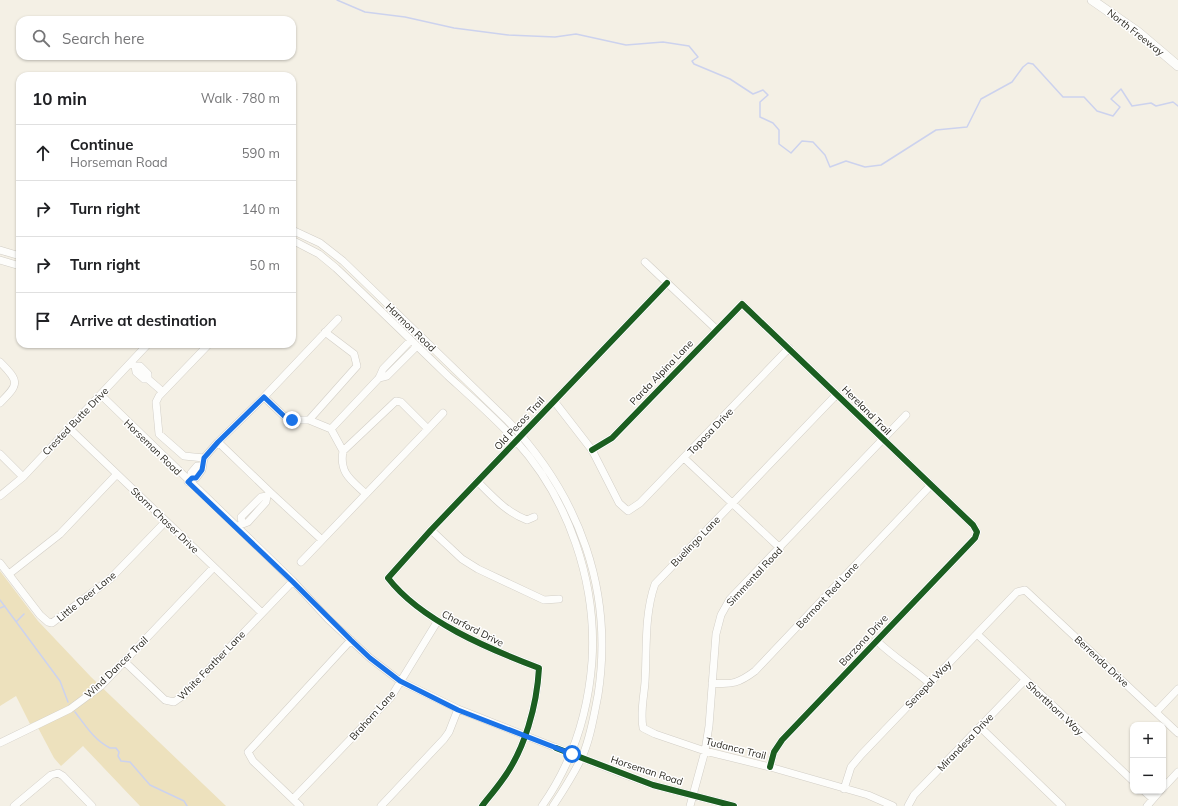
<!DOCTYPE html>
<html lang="en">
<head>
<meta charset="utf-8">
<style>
	:root { --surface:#fff; --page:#f2f2f2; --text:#202124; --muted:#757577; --line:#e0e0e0 }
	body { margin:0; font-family:Mulish,sans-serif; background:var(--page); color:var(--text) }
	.controls { position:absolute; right:12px; bottom:12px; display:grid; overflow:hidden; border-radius:8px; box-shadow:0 1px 3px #0004 }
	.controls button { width:36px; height:36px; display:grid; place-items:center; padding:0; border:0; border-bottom:1px solid var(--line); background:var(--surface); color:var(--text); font:20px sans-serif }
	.stop { position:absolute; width:12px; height:12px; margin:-9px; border:3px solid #1a73e8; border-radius:50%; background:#fff }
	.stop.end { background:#1a73e8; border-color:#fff; box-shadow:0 1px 4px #0008 }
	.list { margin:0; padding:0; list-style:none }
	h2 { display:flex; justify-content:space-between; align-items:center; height:52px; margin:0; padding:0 16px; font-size:17px }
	h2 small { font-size:13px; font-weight:400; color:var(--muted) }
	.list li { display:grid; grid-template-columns:26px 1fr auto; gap:12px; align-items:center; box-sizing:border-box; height:56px; padding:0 16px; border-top:1px solid var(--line) }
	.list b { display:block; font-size:15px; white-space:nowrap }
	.list p { margin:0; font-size:13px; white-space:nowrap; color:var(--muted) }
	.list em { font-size:13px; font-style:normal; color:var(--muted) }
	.icon { flex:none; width:22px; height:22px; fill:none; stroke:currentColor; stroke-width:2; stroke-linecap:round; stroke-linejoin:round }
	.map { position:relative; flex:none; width:1178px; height:806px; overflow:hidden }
	.search { position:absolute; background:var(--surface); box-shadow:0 1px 3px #0004; left:16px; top:16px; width:280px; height:44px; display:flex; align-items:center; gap:10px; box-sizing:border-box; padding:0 14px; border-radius:12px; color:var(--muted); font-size:15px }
	.panel { position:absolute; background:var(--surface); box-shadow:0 1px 3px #0004; left:16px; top:72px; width:280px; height:276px; border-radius:12px }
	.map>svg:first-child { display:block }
</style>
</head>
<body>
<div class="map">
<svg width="1178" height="806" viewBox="0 0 1178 806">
	<rect width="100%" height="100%" fill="#f4f0e5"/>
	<path fill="#ede1bd" d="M0,571L38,621L91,677L226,806H140L83,746L61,766L54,758L35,722L30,724L16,696L0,706Z"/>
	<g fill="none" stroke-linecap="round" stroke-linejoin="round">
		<path stroke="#ccd2ee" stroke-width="1.5" d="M337,0L365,12L405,17L454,28L508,35L555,37L576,34L626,45L663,42L689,46L698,57L692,61L694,64L730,79L753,94L763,90L768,95L760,102V117L773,123L779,130V144L791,153L802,141L813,142L825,155L830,167L846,161L865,167L881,165L936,130L967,127L981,99L1012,82L1023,67L1028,63L1033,64L1063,97H1084L1097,111L1113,116L1120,107L1111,99L1121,89L1132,106L1151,103L1156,106L1173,102L1178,106
			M0,600L60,681L68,702
			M0,608L5,606
			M17,621L24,614
			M75,712C86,726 94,740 110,748H116L119,752L118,756L121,761L130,762L150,785L184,801L187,806"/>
		<defs>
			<path id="minor" d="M292,230L320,243L343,261L508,421C580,497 614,591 598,695C594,715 590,741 581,759C573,775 563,791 553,806
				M292,240L319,254L336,268C374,304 411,340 448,376C471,397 495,418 516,441C569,499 597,583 592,661C588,715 573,762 542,806
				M0,250L20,256
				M0,260L20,266
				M645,262L716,329
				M0,362C20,382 19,384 0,403
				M131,362L135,366H140L148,374V379L163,392
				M135,366L136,372L144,379H148
				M379,378L387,376L417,346
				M837,394L655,584C644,615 647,649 645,682C644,697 640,712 643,728L655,734L705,751L770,767L868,795L893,806
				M101,395L293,581L328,619L370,658L400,681L458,709L620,773L653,785L734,806
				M264,397L338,319
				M554,401L592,450L619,503L628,511L640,503L789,348
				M309,420L357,366L354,354L325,332
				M69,428L262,613
				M331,429L379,378L383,369L411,340
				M428,429L443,413
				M218,442L270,492
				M592,450L612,438L742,304L973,525L977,532L975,538L782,740L774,752L770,767
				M343,451C339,473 351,480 366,494
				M0,454L23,477
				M204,458L184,456L159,434L156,402L159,396L209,344
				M684,458L780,548
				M192,478L191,473L197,466H202
				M477,481C493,497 506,512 527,520L534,517
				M188,482L192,478H196L202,470L204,458L218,442L264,397L284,416L292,420H309L331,429L343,451L396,401L401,402L428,429L322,540L270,492L267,496L261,497L241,517L242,522
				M0,496L23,477L148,344
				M240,525L248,522L266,502L267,496
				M431,530L462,559L478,569L544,600L559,599
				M301,562L322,540
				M0,563L40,615L48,622L52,623L110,579L166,521
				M9,574L60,534L117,474
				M977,634L1133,781
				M876,640C892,656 912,668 929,683
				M125,662L165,700L174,702L184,695L293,581
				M712,683C732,685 739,683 755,671L931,485
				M1157,711L1178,689
				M980,727L1062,806
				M0,743L70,709L101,686L214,567
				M1163,788L1178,772
				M844,789L851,767L861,755L1017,592L1025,590L1178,733
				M1144,791L1153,799
				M293,799L391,697L437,622
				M14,806L51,775L58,773L63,776L92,806
				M300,806L253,761L248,752L351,640
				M381,806L444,739L449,732L458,709
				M482,806C489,797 496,789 503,779C525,749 537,705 539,668C489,649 421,621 388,578L431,530L667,283
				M690,806L705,751L709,726L716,634L721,615L730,599L906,415
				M908,806L914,795L1025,680
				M1147,806L1160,791"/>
			<path id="major" d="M1092,0L1138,32L1178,66"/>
		</defs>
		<use href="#minor" stroke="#d2cec6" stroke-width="8"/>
		<use href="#major" stroke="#d2cec6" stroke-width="10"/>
		<use href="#minor" stroke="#fdfdfb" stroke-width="7"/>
		<use href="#major" stroke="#fdfdfb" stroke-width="9"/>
		<defs>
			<path id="cycleway" d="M592,450L612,438L742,304L973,525L977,532L975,538L782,740L774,752L770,767
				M556,748L653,785L734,806
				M482,806C489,797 496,789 503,779C525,749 537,705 539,668C489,649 421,621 388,578L431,530L667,283"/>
		</defs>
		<use href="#cycleway" stroke="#fff" stroke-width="8"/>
		<use href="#cycleway" stroke="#1b5e20" stroke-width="6"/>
	</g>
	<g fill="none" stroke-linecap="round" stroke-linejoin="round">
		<path stroke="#1a73e8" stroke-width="5" d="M292,420L284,416L264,397L218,442L204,458L202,470L196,478H192L188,482L293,582L351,640L370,658L400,681L458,710L572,754"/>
	</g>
	<g text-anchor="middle" stroke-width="3" stroke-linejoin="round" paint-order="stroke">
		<g font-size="10" fill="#2d2b23" stroke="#fff">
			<text transform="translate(1136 32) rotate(38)" y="4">North Freeway</text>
			<text transform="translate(411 327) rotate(44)" y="4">Harmon Road</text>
			<text transform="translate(661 372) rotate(-46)" y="4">Parda Alpina Lane</text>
			<text transform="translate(867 410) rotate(45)" y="4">Hereland Trail</text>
			<text transform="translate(75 421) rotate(-46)" y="4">Crested Butte Drive</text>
			<text transform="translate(519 423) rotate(-47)" y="4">Old Pecos Trail</text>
			<text transform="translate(710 431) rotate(-46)" y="4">Toposa Drive</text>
			<text transform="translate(153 447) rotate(44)" y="4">Horseman Road</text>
			<text transform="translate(165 520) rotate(44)" y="4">Storm Chaser Drive</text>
			<text transform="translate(695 541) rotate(-46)" y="4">Buelingo Lane</text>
			<text transform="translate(754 576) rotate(-47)" y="4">Simmental Road</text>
			<text transform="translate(827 595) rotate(-47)" y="4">Bermont Red Lane</text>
			<text transform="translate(86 596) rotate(-39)" y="4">Little Deer Lane</text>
			<text transform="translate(473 628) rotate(27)" y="4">Charford Drive</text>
			<text transform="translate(863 640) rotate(-47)" y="4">Barzona Drive</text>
			<text transform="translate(1102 661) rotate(43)" y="4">Berrenda Drive</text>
			<text transform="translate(211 665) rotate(-46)" y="4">White Feather Lane</text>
			<text transform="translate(116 667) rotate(-44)" y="4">Wind Dancer Trail</text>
			<text transform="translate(928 684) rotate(-46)" y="4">Senepol Way</text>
			<text transform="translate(1055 708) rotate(43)" y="4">Shortthorn Way</text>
			<text transform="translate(372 715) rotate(-48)" y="4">Brahorn Lane</text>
			<text transform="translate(965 742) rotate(-46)" y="4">Mirandesa Drive</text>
			<text transform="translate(736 748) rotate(14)" y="4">Tudanca Trail</text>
			<text transform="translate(647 770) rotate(18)" y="4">Horseman Road</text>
		</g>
	</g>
</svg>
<div class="controls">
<button>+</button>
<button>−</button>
</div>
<div class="stop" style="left:572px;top:754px"></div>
<div class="stop end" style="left:292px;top:420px"></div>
<div class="search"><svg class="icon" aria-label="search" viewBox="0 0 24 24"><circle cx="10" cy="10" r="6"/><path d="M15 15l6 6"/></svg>Search here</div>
<section class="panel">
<h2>10 min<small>Walk · 780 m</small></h2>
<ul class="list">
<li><svg class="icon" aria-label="ahead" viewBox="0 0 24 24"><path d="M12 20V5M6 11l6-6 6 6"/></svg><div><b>Continue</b><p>Horseman Road</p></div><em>590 m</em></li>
<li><svg class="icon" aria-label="right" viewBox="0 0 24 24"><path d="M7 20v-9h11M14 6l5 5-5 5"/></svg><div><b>Turn right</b></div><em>140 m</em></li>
<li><svg class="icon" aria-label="right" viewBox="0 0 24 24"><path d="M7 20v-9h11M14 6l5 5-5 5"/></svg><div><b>Turn right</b></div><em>50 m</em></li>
<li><svg class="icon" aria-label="arrive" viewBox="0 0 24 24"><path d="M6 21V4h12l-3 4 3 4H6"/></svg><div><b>Arrive at destination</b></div></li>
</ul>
</section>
</div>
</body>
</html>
